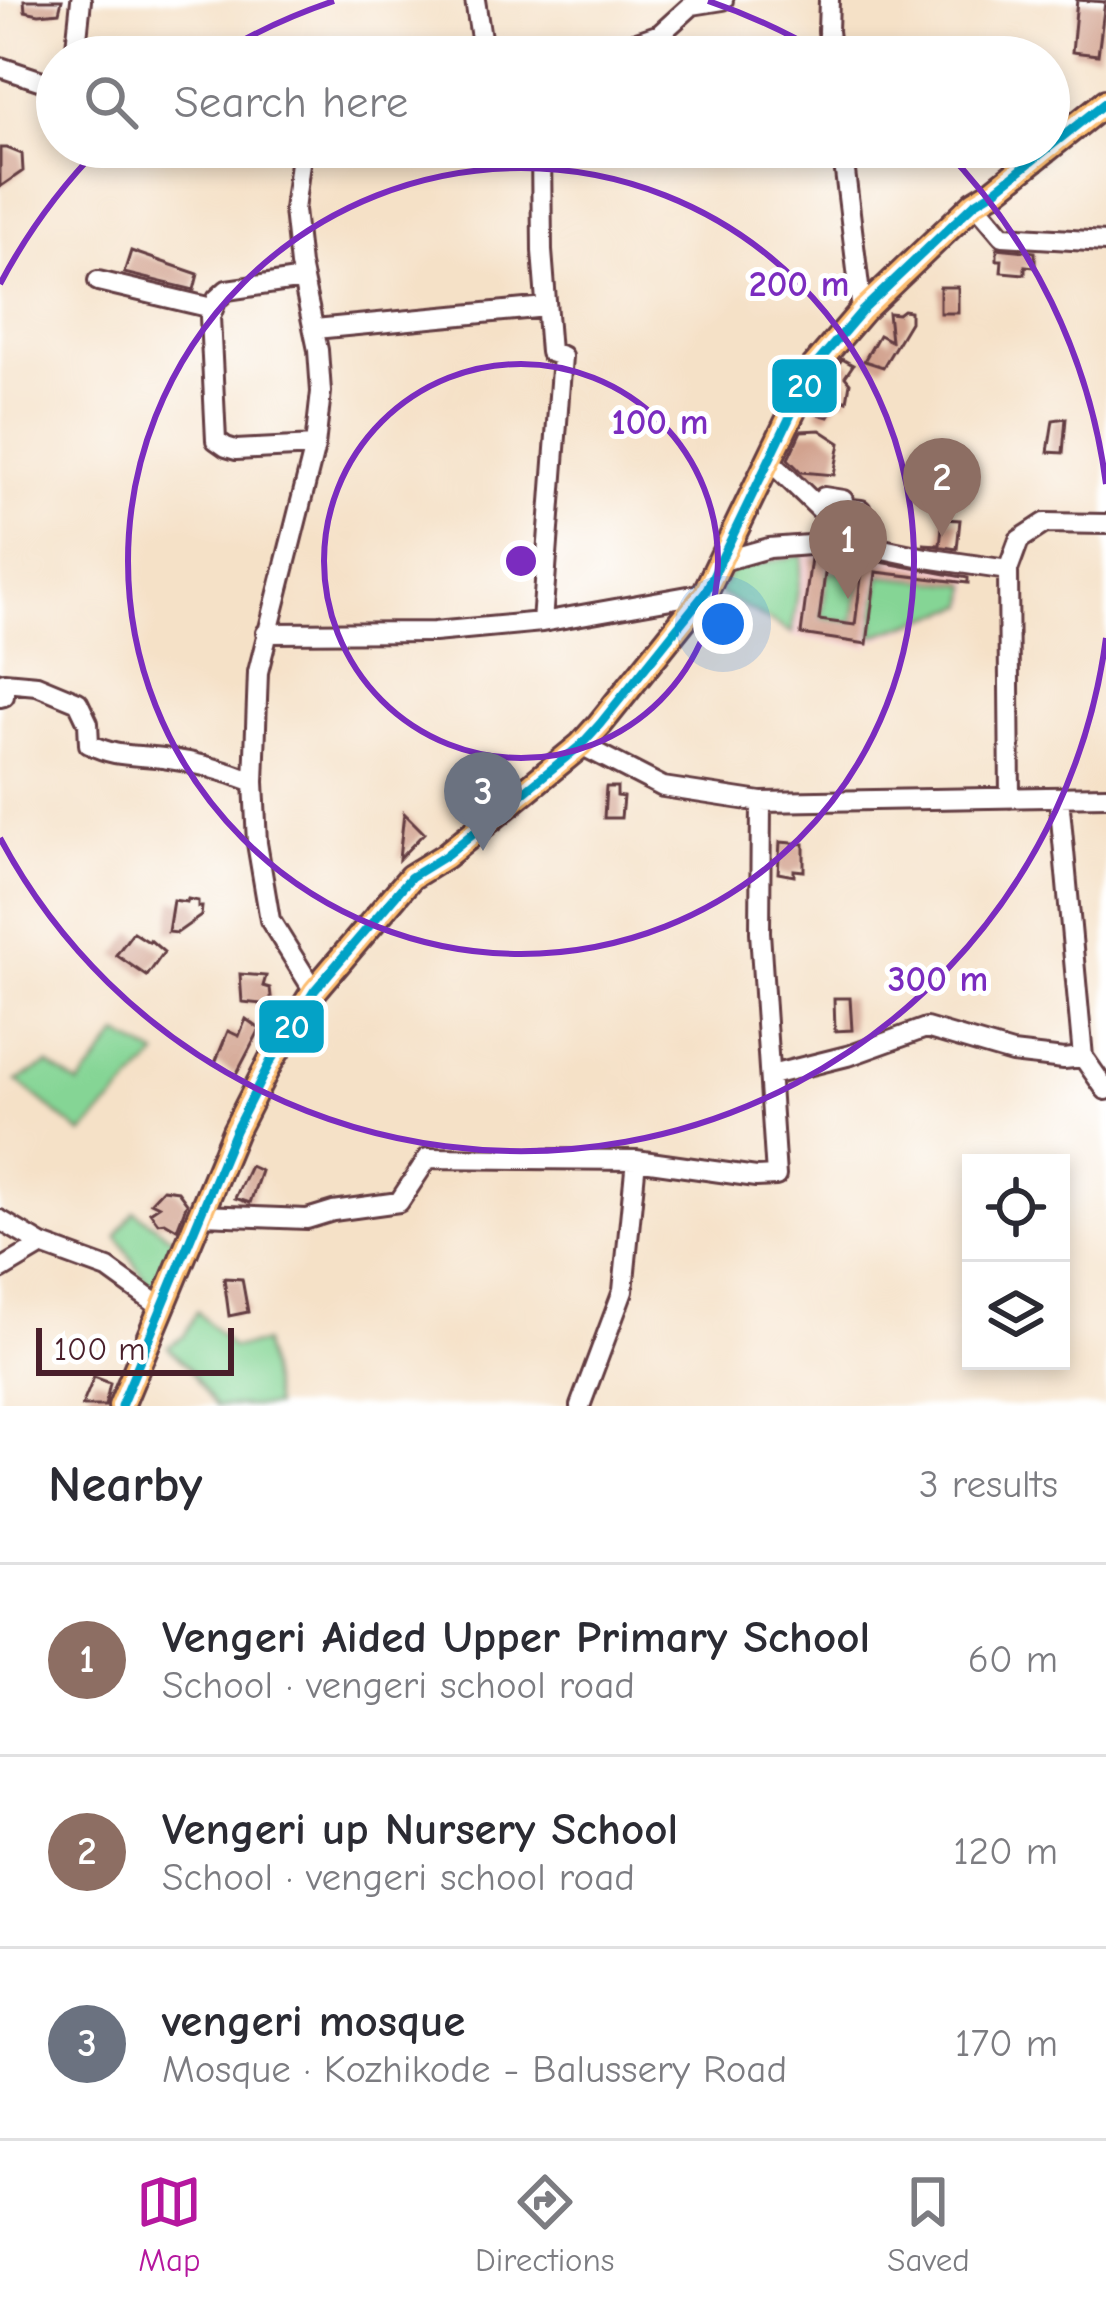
<!DOCTYPE html>
<html lang="en">
<head>
<meta charset="utf-8">
<style>
	:root { --surface:#fff; --page:#f7f7f7; --text:#2b2b33; --muted:#7c7c81; --line:#e1e1e2; --accent:#b5179e }
	body { margin:0; font-family:"Comic Neue",sans-serif; background:var(--page); color:var(--text) }
	.controls { position:absolute; right:36px; bottom:36px; display:grid; overflow:hidden; border-radius:0px; box-shadow:0 6px 18px #0003 }
	.controls button { width:108px; height:108px; display:grid; place-items:center; padding:0; border:0; border-bottom:3px solid var(--line); background:var(--surface); color:var(--text); font:60px sans-serif }
	.scale { position:absolute; left:36px; bottom:30px; width:198px; box-sizing:border-box; padding-left:12px; border:6px solid #4a1f2b; border-top:0; font-size:33px; line-height:42px; white-space:nowrap; color:#4a1f2b; -webkit-text-stroke:9px #fff; paint-order:stroke }
	.you { position:absolute; left:723px; top:624px; width:42px; height:42px; margin:-30px; border:9px solid #fff; border-radius:50%; background:#1a73e8; box-shadow:0 0 0 18px #1a73e833 }
	.badge { display:grid; place-items:center; width:78px; height:78px; border-radius:50%; background:var(--accent); color:#fff; font-size:39px; font-weight:700 }
	.pin { position:absolute; translate:-50% -99px; filter:drop-shadow(0 3px 6px #0008) }
	.pin::after { content:''; position:absolute; top:63px; width:42px; height:36px; background:inherit; clip-path:polygon(0 0,100% 0,50% 100%) }
	.list { margin:0; padding:0; list-style:none }
	h2 { display:flex; justify-content:space-between; align-items:center; height:156px; margin:0; padding:0 48px; font-size:51px }
	h2 small { font-size:39px; font-weight:400; color:var(--muted) }
	.list li { display:grid; grid-template-columns:78px 1fr auto; gap:36px; align-items:center; box-sizing:border-box; height:192px; padding:0 48px; border-top:3px solid var(--line) }
	.list b { display:block; font-size:45px; white-space:nowrap }
	.list p { margin:0; font-size:39px; white-space:nowrap; color:var(--muted) }
	.list em { font-size:39px; font-style:normal; color:var(--muted) }
	.icon { flex:none; width:66px; height:66px; fill:none; stroke:currentColor; stroke-width:2; stroke-linecap:round; stroke-linejoin:round }
	.map { position:relative; flex:none; width:1106px; height:1406px; overflow:hidden }
	.search { position:absolute; background:var(--surface); box-shadow:0 6px 18px #0003; left:36px; right:36px; top:36px; height:132px; display:flex; align-items:center; gap:30px; box-sizing:border-box; padding:0 42px; border-radius:66px; color:var(--muted); font-size:45px }
	.sheet { height:732px; background:var(--surface) }
	nav { display:flex; justify-content:space-around; align-items:center; box-sizing:border-box; height:168px; border-top:3px solid var(--line); background:var(--surface); font-size:33px; color:var(--muted) }
	nav a { display:grid; justify-items:center; gap:6px }
	nav .on { color:var(--accent) }
	.map>svg:first-child { display:block }
</style>
</head>
<body>
<div class="map">
<svg width="1106" height="1406" viewBox="0 0 1106 1406">
	<rect width="100%" height="100%" fill="#fff"/>
	<filter id="ink" filterUnits="userSpaceOnUse"><feTurbulence type="fractalNoise" baseFrequency=".00833" numOctaves="2"/><feDisplacementMap in="SourceGraphic" scale="24" xChannelSelector="R" yChannelSelector="G"/><feConvolveMatrix kernelMatrix="1 2 1 2 8 2 1 2 1" color-interpolation-filters="sRGB"/></filter>
	<filter id="wash" filterUnits="userSpaceOnUse"><feTurbulence type="fractalNoise" baseFrequency=".004" numOctaves="4" result="noise"/><feDisplacementMap in="SourceGraphic" scale="48" xChannelSelector="R" yChannelSelector="G"/><feGaussianBlur stdDeviation="2.7" result="paint"/><feColorMatrix in="noise" values="0 0 0 0 0 0 0 0 0 0 0 0 0 0 0 0 0 1.4 0 .05"/><feComposite in="paint" operator="in"/></filter>
	<g filter="url(#wash)">
		<rect width="100%" height="100%" fill="#f5e1c7"/>
		<path fill="#f7cfd2" d="M806,547L975,567L970,606L874,641L868,647L796,638L715,593L730,566Z"/>
		<path fill="#85d595" stroke="#687a60" stroke-width="3" d="M803,555L792,633L719,593L733,568Z
			M828,571L859,575L853,622L822,618Z
			M880,576L969,585L967,605L873,636Z
			M119,1035L158,1056L82,1134L17,1081L48,1064L79,1085Z
			M134,1211L190,1250L157,1298L117,1236Z
			M197,1311L232,1348L263,1343L274,1406H215L190,1369L168,1347L184,1336Z"/>
		<g id="blocks">
			<path fill="#d2a28e" fill-rule="evenodd" d="M24,0H62L59,12L39,14L25,11Z
				M1077,0L1105,2L1098,55L1072,52Z
				M0,148H7L22,154L23,171L0,187Z
				M997,248L1035,252V267L1025,266V274L1001,272L1002,260H997Z
				M131,251L198,274L194,290L124,273Z
				M940,287H958V313H940Z
				M903,310L910,311V322L883,367L864,361L879,335L891,341L888,313L898,314Z
				M842,359L853,365L845,377L850,383L847,401L840,398L828,417L817,414L819,395Z
				M1066,418L1063,453L1048,452L1053,420Z
				M820,430L840,443L834,475L801,472L788,459L801,431Z
				M943,519L960,520L957,549L923,544L940,545Z
				M848,556L968,578V583L876,572L867,644L801,634L811,558ZM826,566L862,570L855,625L819,620Z
				M606,787H617V796L623,797L621,818H604Z
				M404,813L424,833L399,859Z
				M780,842L804,844V871L794,870V876L778,873Z
				M188,899L198,901V907H202L201,916L177,933L168,932L173,900L187,902Z
				M133,932L149,942L150,940L164,952L147,976L116,955Z
				M240,974L266,976L263,986L270,988L272,1005L242,1002Z
				M834,998H850L852,1030L835,1031Z
				M246,1019L260,1029L236,1075L215,1063L228,1031L239,1036Z
				M250,1166L261,1171L250,1203L235,1198Z
				M163,1189L178,1191L187,1203L177,1229L165,1222L158,1223L150,1212L159,1206L151,1202Z
				M224,1278L242,1279L248,1312L229,1316Z
				M94,1377L110,1383L105,1406H82Z"/>
		</g>
	</g>
	<g filter="url(#ink)">
		<use href="#blocks" fill-opacity="0" stroke="#643c42" stroke-width="3"/>
		<g fill="none" stroke-linecap="round" stroke-linejoin="round">
			<defs>
				<path id="minor" d="M475,0L484,57
					M829,0L828,31L831,57
					M75,57L81,0
					M569,57L613,50L660,34L692,5L723,0
					M0,67L57,86
					M541,147L542,251L550,352L562,356L542,622L705,593
					M842,147L862,311
					M975,203L1003,236L1106,242
					M303,279L227,290L217,299L210,317L216,440L226,447L236,450L315,446
					M98,281L212,308
					M315,329L546,307
					M768,459L821,510L824,497L843,500L842,508L861,510
					M719,562L769,548L849,542L926,558L1008,570
					M266,633L434,632L542,622
					M0,697L4,696V682L37,685L78,702L88,723L89,744C117,758 133,754 163,758C196,762 224,770 254,782L257,843L270,920L314,991
					M581,745L663,787L761,802L1106,796
					M254,782L258,672L315,446L321,392L318,350L300,265L294,210L302,147
					M1059,797L1083,1057
					M1010,798L1008,570L1019,540L1045,523L1106,524
					M771,1075L851,1055L926,1028L1012,1053L1064,1059L1083,1057L1106,1090
					M201,1215L307,1219L333,1211L399,1202L428,1158L636,1160L756,1177L776,1176L760,932L761,802
					M0,1220L42,1245L108,1269L162,1308
					M0,1270L42,1245
					M580,1406L623,1291L636,1160"/>
				<path id="major" d="M121,1406L235,1131L270,1062L314,991L411,877L445,856L514,800L581,745L600,724L705,593L814,367L862,311L975,203L993,192L1106,102"/>
			</defs>
			<use href="#minor" stroke="#643c42" stroke-width="24"/>
			<use href="#major" stroke="#643c42" stroke-width="30"/>
			<use href="#minor" stroke="#fff" stroke-width="18"/>
			<use href="#major" stroke="#fcbd6f" stroke-width="24"/>
			<defs>
				<path id="bus-1" d="M121,1406L235,1131L270,1062L314,991L411,877L445,856L514,800L581,745L600,724L705,593L814,367L862,311L975,203L993,192L1106,102"/>
			</defs>
			<use href="#bus-1" stroke="#fff" stroke-width="18"/>
			<use href="#bus-1" stroke="#04a2c6" stroke-width="9"/>
		</g>
	</g>
	<g fill="none" stroke="#7b2cbf" stroke-width="6">
		<circle cx="521" cy="561" r="197"/>
		<circle cx="521" cy="561" r="393"/>
		<path d="M1106 638A590 590 0 0 1 0 838M0 284A590 590 0 0 1 100 147M217 55A590 590 0 0 1 334 1M708 1A590 590 0 0 1 825 55M942 147A590 590 0 0 1 1106 484"/>
	</g>
	<circle cx="521" cy="561" r="18" fill="#7b2cbf" stroke="#fff" stroke-width="6"/>
	<g font-size="36" text-anchor="middle" font-weight="bold" fill="#7b2cbf" stroke="#fff" stroke-width="10" stroke-linejoin="round" paint-order="stroke">
		<text x="799" y="296">200 m</text>
		<text x="660" y="434">100 m</text>
		<text x="938" y="991">300 m</text>
	</g>
	<g stroke="#fff" stroke-width="4.5">
		<rect x="770" y="357" width="69" height="58" rx="12" fill="#04a2c6"/>
		<rect x="257" y="998" width="69" height="57" rx="12" fill="#04a2c6"/>
	</g>
	<g font-size="33" text-anchor="middle" font-weight="bold" fill="#fff">
		<text x="805" y="397">20</text>
		<text x="292" y="1038">20</text>
	</g>
</svg>
<div class="controls">
<button><svg class="icon" aria-label="locate" viewBox="0 0 24 24"><circle cx="12" cy="12" r="6"/><path d="M12 2v4M12 18v4M2 12h4M18 12h4"/></svg></button>
<button><svg class="icon" aria-label="layers" viewBox="0 0 24 24"><path d="M12 4l9 5-9 5-9-5zM3 14l9 5 9-5"/></svg></button>
</div>
<div class="scale">100 m</div>
<div class="you"></div>
<div class="pin badge" style="left:848px;top:599px;background:#8d6e63">1</div>
<div class="pin badge" style="left:942px;top:537px;background:#8d6e63">2</div>
<div class="pin badge" style="left:483px;top:851px;background:#6b7280">3</div>
<div class="search"><svg class="icon" aria-label="search" viewBox="0 0 24 24"><circle cx="10" cy="10" r="6"/><path d="M15 15l6 6"/></svg>Search here</div>
</div>
<section class="sheet">
<h2>Nearby<small>3 results</small></h2>
<ul class="list">
<li><span class="badge" style="background:#8d6e63">1</span><div><b>Vengeri Aided Upper Primary School</b><p>School · vengeri school road</p></div><em>60 m</em></li>
<li><span class="badge" style="background:#8d6e63">2</span><div><b>Vengeri up Nursery School</b><p>School · vengeri school road</p></div><em>120 m</em></li>
<li><span class="badge" style="background:#6b7280">3</span><div><b>vengeri mosque</b><p>Mosque · Kozhikode - Balussery Road</p></div><em>170 m</em></li>
</ul>
</section>
<nav>
<a class="on"><svg class="icon" aria-label="map" viewBox="0 0 24 24"><path d="M3 6l6-2 6 2 6-2v14l-6 2-6-2-6 2zM9 4v14M15 6v14"/></svg>Map</a>
<a><svg class="icon" aria-label="directions" viewBox="0 0 24 24"><path d="M12 3l9 9-9 9-9-9zM9 14v-3h6M13 9l2 2-2 2"/></svg>Directions</a>
<a><svg class="icon" aria-label="saved" viewBox="0 0 24 24"><path d="M7 4h10v16l-5-4-5 4z"/></svg>Saved</a>
</nav>
</body>
</html>
